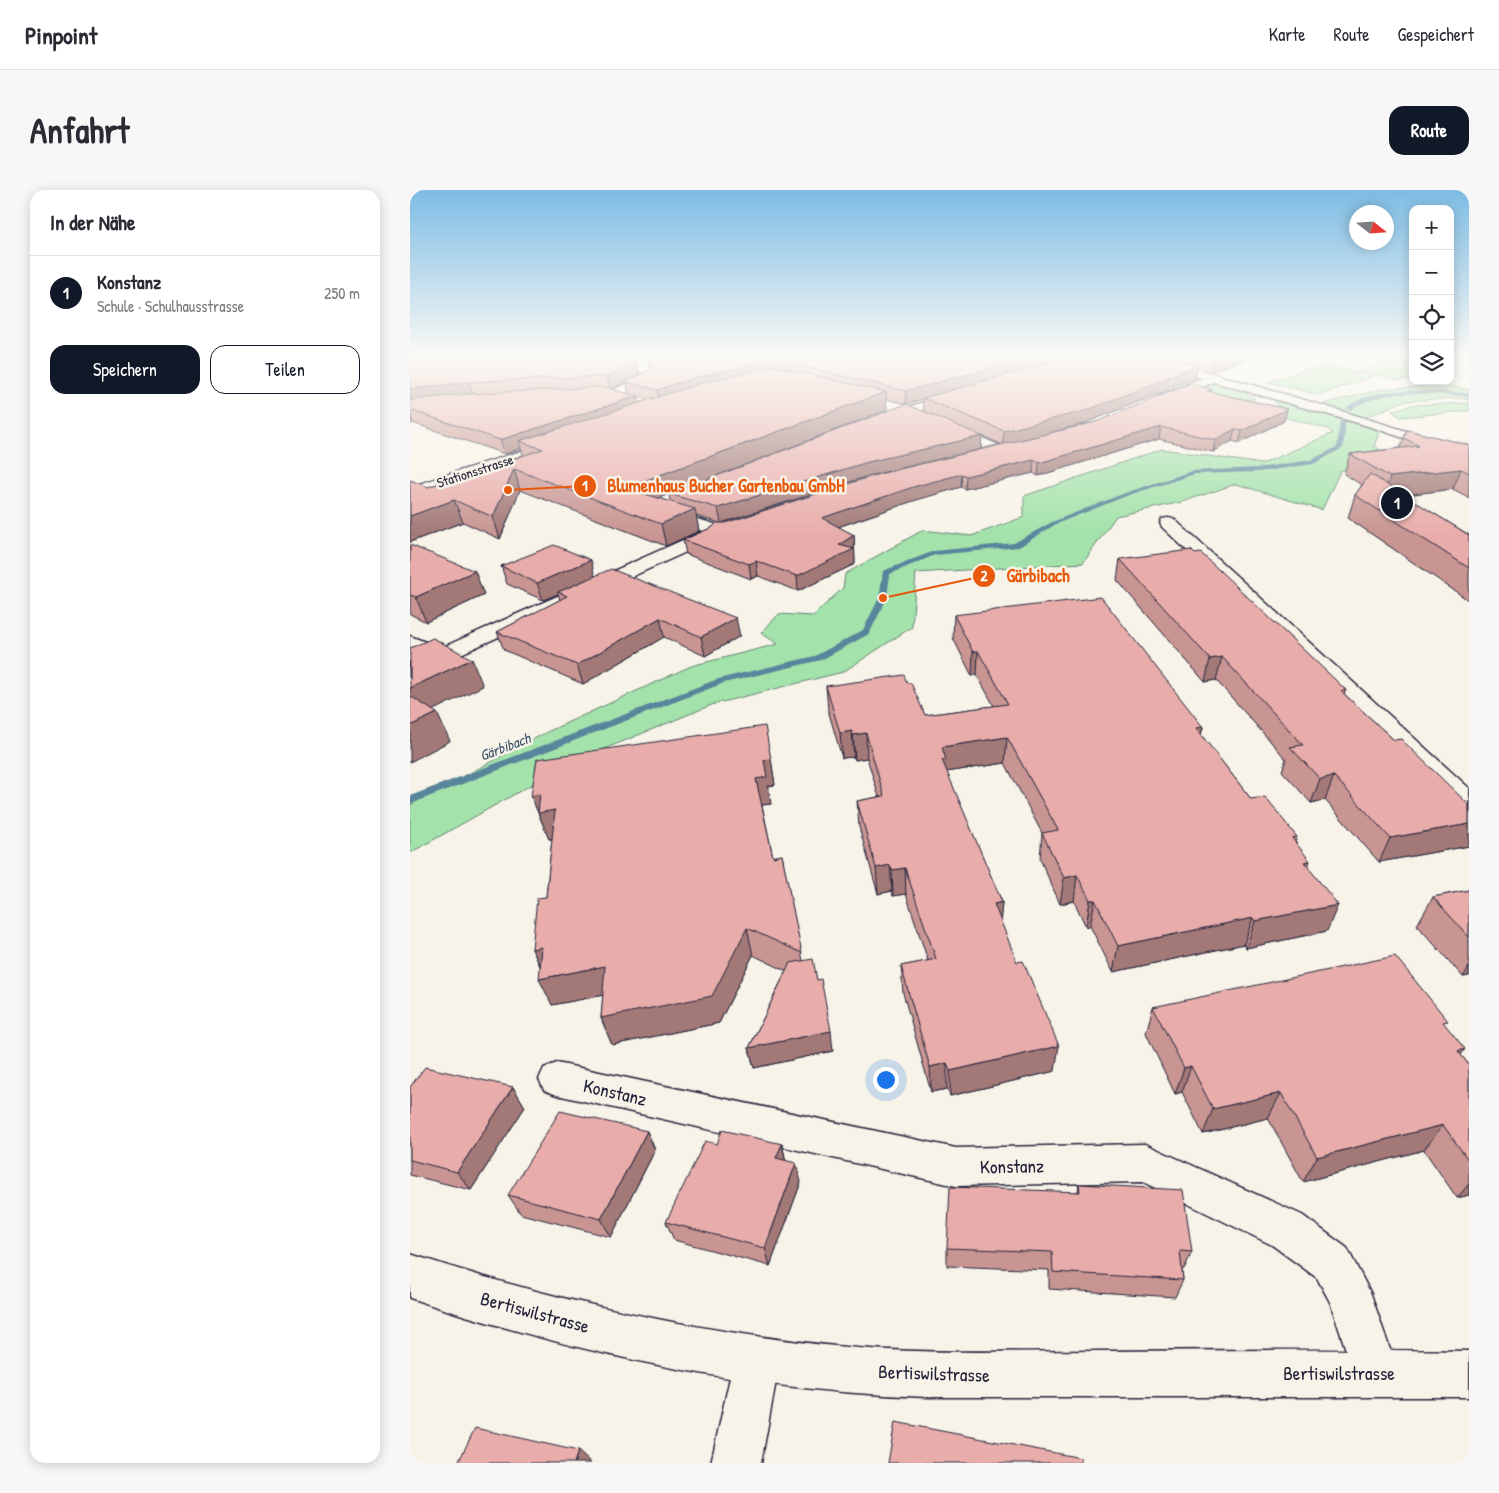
<!DOCTYPE html>
<html lang="de">
<head>
<meta charset="utf-8">
<style>
	:root { --surface:#fff; --page:#f7f7f7; --text:#2b2b33; --muted:#7c7c81; --line:#e1e1e2; --accent:#111827 }
	body { margin:0; font-family:"Patrick Hand",sans-serif; background:var(--page); color:var(--text) }
	.controls { position:absolute; right:15px; top:15px; display:grid; overflow:hidden; border-radius:10px; box-shadow:0 2px 12px #0003 }
	.controls button { width:45px; height:45px; display:grid; place-items:center; padding:0; border:0; border-bottom:1px solid var(--line); background:var(--surface); color:var(--text); font:25px sans-serif }
	.compass { position:absolute; left:939px; top:15px; width:45px; height:45px; border-radius:50%; background:var(--surface); box-shadow:0 2px 12px #0003; rotate:107deg }
	.you { position:absolute; left:475px; top:889px; width:18px; height:18px; margin:-12px; border:4px solid #fff; border-radius:50%; background:#1a73e8; box-shadow:0 0 0 8px #1a73e833 }
	.badge { display:grid; place-items:center; width:32px; height:32px; border-radius:50%; background:var(--accent); color:#fff; font-size:16px; font-weight:700 }
	.pin { position:absolute; translate:-50% -50%; border:2px solid #fff; box-shadow:0 1px 5px #0006 }
	.list { margin:0; padding:0; list-style:none }
	h2 { display:flex; justify-content:space-between; align-items:center; height:65px; margin:0; padding:0 20px; font-size:21px }
	h2 small { font-size:16px; font-weight:400; color:var(--muted) }
	.list li { display:grid; grid-template-columns:32px 1fr auto; gap:15px; align-items:center; box-sizing:border-box; height:75px; padding:0 20px; border-top:1px solid var(--line) }
	.list b { display:block; font-size:19px; white-space:nowrap }
	.list p { margin:0; font-size:16px; white-space:nowrap; color:var(--muted) }
	.list em { font-size:16px; font-style:normal; color:var(--muted) }
	.actions { display:flex; gap:10px; padding:15px 20px }
	.actions a { flex:1; padding:11px 0; border:1px solid var(--accent); border-radius:15px; text-align:center; font-size:18px; color:var(--accent) }
	.actions .main { background:var(--accent); color:#fff }
	.icon { flex:none; width:28px; height:28px; fill:none; stroke:currentColor; stroke-width:2; stroke-linecap:round; stroke-linejoin:round }
	.map { position:relative; flex:none; width:1059px; height:1273px; overflow:hidden; border-radius:15px }
	header { display:flex; align-items:center; gap:30px; box-sizing:border-box; height:70px; padding:0 25px; background:var(--surface); border-bottom:1px solid var(--line) }
	header strong { font-size:24px }
	nav { display:flex; gap:28px; margin-inline-start:auto; font-size:18px }
	.intro { display:flex; align-items:center; justify-content:space-between; box-sizing:border-box; height:120px; padding:0 30px }
	h1 { margin:0; font-size:35px }
	.button { padding:12px 22px; border-radius:15px; background:var(--accent); color:#fff; font-size:18px; font-weight:700 }
	main { display:flex; gap:30px; padding:0 30px }
	aside { flex:1; background:var(--surface); border-radius:15px; box-shadow:0 2px 12px #0003 }
	.map>svg:first-child { display:block }
</style>
</head>
<body>
<header>
<strong>Pinpoint</strong>
<nav><a>Karte</a><a>Route</a><a>Gespeichert</a></nav>
</header>
<div class="intro"><h1>Anfahrt</h1><a class="button">Route</a></div>
<main>
<aside>
<h2>In der Nähe<small></small></h2>
<ul class="list">
<li><span class="badge">1</span><div><b>Konstanz</b><p>Schule · Schulhausstrasse</p></div><em>250 m</em></li>
</ul>
<div class="actions"><a class="main">Speichern</a><a>Teilen</a></div>
</aside>
<div class="map">
<svg width="1059" height="1273" viewBox="0 0 1059 1273">
	<rect width="100%" height="100%" fill="#f7f3e8"/>
	<filter id="ink" filterUnits="userSpaceOnUse"><feTurbulence type="fractalNoise" baseFrequency=".02" numOctaves="2"/><feDisplacementMap in="SourceGraphic" scale="10" xChannelSelector="R" yChannelSelector="G"/><feConvolveMatrix kernelMatrix="1 2 1 2 8 2 1 2 1" color-interpolation-filters="sRGB"/></filter>
	<g filter="url(#ink)">
		<path fill="#a3e2aa" stroke="#628272" d="M981,170L1003,174V189L989,190L948,181Z
			M913,174L963,186L909,205L858,192Z
			M802,193L833,201L845,209L759,211Z
			M1037,195L1059,200V210L1050,208L994,211L954,228L905,216L973,199Z
			M863,209L971,238L964,256L982,267L964,270L930,281L912,320L826,294L772,312L706,326L673,373L506,383L502,437L433,482L304,514L160,573L0,663V615L139,541L281,476L368,454L351,443L369,424L403,426L433,398L435,384L513,340L561,346L614,327V306L752,259L852,274L923,243L918,239L877,228Z
			M1059,213V221L990,227L982,221L1002,215Z"/>
		<g fill="none" stroke-linecap="round" stroke-linejoin="round">
			<path fill="#59859c" fill-rule="evenodd" d="M1022,201L1059,203V207C1020,203 974,197 940,220L935,219C958,199 993,200 1022,201Z
				M933,229L936,231L933,258L903,274L848,282L785,284L719,305L646,334L609,357L525,365L480,384L477,408L459,444L411,470L314,493L0,614V606L308,489L405,466L453,440L469,408L473,381L524,361L604,353L642,332L715,303L782,281L848,278L901,270L927,257L930,231Z"/>
			<defs>
				<path id="minor" d="M210,167C225,167 233,168 243,181V189L232,198L202,209L198,208L196,205L198,202L231,188V182L224,174Z
					M723,167C756,165 792,181 822,189C902,212 981,235 1059,261V270L958,236L804,192L755,213H747L745,210L747,207L792,188L725,169Z
					M550,201L556,205L554,208L470,234L463,230L465,227Z
					M538,233L598,259L600,262L593,266L588,265L533,240L531,237L533,234Z
					M148,249L155,253L153,256L0,307V297Z
					M251,318L311,336L337,328L343,329L345,333L343,337L307,345L305,349L0,487V472L13,466L0,460V446L31,458L293,341L245,327L243,323L245,319Z
					M758,328L764,329L1059,598V622L1050,619L752,337L750,333L752,329Z
					M147,873L546,958L735,954L892,1025L937,1058L961,1104L988,1183L981,1199L965,1206L949,1199L920,1112L907,1088L862,1055L733,992L546,996L147,905L134,900L129,889L134,878Z
					M347,1146L363,1153L370,1169L351,1273H301L324,1169L331,1153Z"/>
				<path id="secondary" d="M0,1064C138,1109 280,1141 425,1156C514,1165 604,1161 693,1161C815,1160 937,1159 1059,1161V1207H518C341,1202 167,1164 0,1108Z"/>
			</defs>
			<use href="#minor" stroke="#22223b" stroke-width="3"/>
			<use href="#secondary" stroke="#22223b" stroke-width="3"/>
			<use href="#minor" fill="#f7f3e8" fill-rule="evenodd"/>
			<use href="#secondary" fill="#f7f3e8" fill-rule="evenodd"/>
		</g>
		<path fill="#c89592" stroke="#22223b" fill-rule="evenodd" d="M0,167L229,183V185L240,180L241,177L240,175L238,167H840L801,182L787,178L785,188L758,198V200L673,234L649,240L686,232L802,199L801,202L877,219L874,231L829,253L822,251L803,262L749,249L628,286L623,283L555,299L551,297L503,311L428,337L444,345L445,374L388,401L348,386L341,389L276,364L273,350L303,337L310,333L286,326L289,341L256,356L110,300L90,349L53,332L0,352V290L18,297L113,265L111,258L95,264L3,233L0,234ZM387,176V181L377,179ZM217,192L219,204L200,199ZM228,207L238,210L229,213ZM476,209L496,214L513,209L514,221L373,260L477,220ZM572,246L591,254L571,259ZM468,284L315,333H312L458,286ZM259,304L260,312L249,308Z
			M997,240L1059,255V308L1043,299L994,305L1059,345V410H1058L938,328L945,305L952,295L934,284L940,264L990,258Z
			M0,355L74,405L16,432L0,424Z
			M710,369L936,500L934,504L984,550L1059,615V656L969,672L915,610L901,613L872,581L876,569L806,490L795,492L707,390Z
			M91,376L185,386L330,446L295,466L254,447L173,494L94,460L87,442L150,410L148,404L133,410L97,394Z
			M544,425L793,537L791,545L841,609L887,647L885,652L898,677L917,741L836,758L834,754L703,782L680,736L676,737L664,711L650,714L630,669L632,643L595,573L536,582L592,712L590,730L645,881L540,906L537,899L521,902L493,803L491,776L518,771L496,704L483,706L482,701L468,704L449,637L447,611L469,607L457,568L445,570L444,567L432,568L418,520L416,496L497,493L515,525L584,516L567,485L562,486L543,448Z
			M361,569L365,595L358,596L361,614L352,615L363,667L372,665L393,771L407,790L423,861L344,878L339,858L376,781L343,765L309,833L202,855L191,828L193,805L142,815L130,776L122,759L136,707L142,649H139L121,606Z
			M1059,700V786L1053,787L1007,735L1023,707Z
			M743,817L1035,835L1051,865L1059,875V1005L1047,1008L1014,960L893,992L858,928L793,944L772,902L765,904L736,843Z
			M0,897H103L115,917L61,1000L0,985Z
			M237,941L245,960L201,1047L111,1024L98,1005Z
			M307,954H372L376,971L391,992L360,1076L264,1050L256,1032Z
			M669,994L782,1062L774,1079H772L773,1090L765,1107L639,1099V1080L537,1076V1058L668,1001Z"/>
		<path fill="#a27977" stroke="#22223b" d="M375,167H426L386,175L387,176L286,201L250,213L247,200L283,188Z
			M623,167H666L513,208V209L496,214V201Z
			M811,167H840L801,182L803,170Z
			M227,171L229,183V187L200,199L197,186Z
			M787,176L785,188L758,198V200L673,234L593,255L594,241L757,187Z
			M59,192L63,205L0,213V199Z
			M476,202L477,220L233,314L225,299L228,293Z
			M228,206L230,219L109,251L111,258L95,264L90,250Z
			M877,219L874,231L829,253L832,241Z
			M0,224L3,233L0,234Z
			M751,237L749,249L628,286L629,273Z
			M825,239L822,251L803,262L805,250Z
			M572,246L571,259L458,286L311,333L308,318L458,272Z
			M624,270L623,283L555,299L556,286Z
			M104,279L110,300L90,349L83,327Z
			M1051,279L1043,299L973,308L980,287Z
			M552,284L551,297L503,311L413,342L412,328L503,297Z
			M44,310L53,332L0,352V326Z
			M285,319L289,341L256,356L251,334Z
			M444,345L445,374L388,401L387,386L429,355Z
			M181,370L185,387L148,402V404L133,410L127,393Z
			M346,371L348,386L341,389L339,374Z
			M65,381L74,405L16,432L6,407Z
			M250,428L254,447L173,494L167,475Z
			M326,428L330,446L295,466L291,447Z
			M568,461L567,485L562,486L563,462Z
			M812,467L806,490L795,492L800,469Z
			M62,469L73,496L5,529L0,519V498Z
			M27,523L40,551L0,572V536Z
			M793,537L787,562L786,538Z
			M442,541L444,567L432,568L430,543Z
			M456,543L457,568L445,570L443,545Z
			M597,547L595,573L536,582L531,596L532,557Z
			M361,569L365,595L358,596L361,614L351,615L346,589L354,570Z
			M924,586L915,610L901,613L910,589Z
			M130,604L145,620L155,647L139,649L121,606Z
			M1059,634V656L969,672L980,648Z
			M900,671L890,697L894,672Z
			M480,675L482,701L468,704L466,678Z
			M495,678L496,704L483,706L482,680Z
			M667,685L664,711L650,714L654,688Z
			M680,710H685L680,736L676,737Z
			M592,712L590,738L584,714Z
			M928,715L917,741L836,758L845,731Z
			M843,728L834,754L703,782L708,756Z
			M337,738L343,765L309,833L202,855L191,828Z
			M132,757L135,786L122,759Z
			M195,776L205,803L142,815L129,789Z
			M1059,777V786L1053,787Z
			M421,841L423,861L344,878L339,858Z
			M649,856L645,881L540,906V881Z
			M1055,859L1037,885L1048,861Z
			M537,873V899L521,902L520,877Z
			M781,876L772,902L765,904L774,878Z
			M103,897L115,917L61,1000L47,982Z
			M871,903L858,928L793,944L803,919Z
			M1033,935L1014,960L893,992L907,967Z
			M237,941L245,960L201,1047L191,1029Z
			M372,954L376,973L366,968Z
			M386,973L391,992L360,1076L355,1058Z
			M1059,994V1005L1047,1008Z
			M168,1261L181,1273H164Z"/>
		<path fill="#e8adaa" stroke="#22223b" d="M0,167H223L227,171V174L197,186L59,192L0,199Z
			M240,167H375L283,188L247,200L216,192L240,180L242,169Z
			M418,167H623L496,201L386,175Z
			M662,167H755L787,176L757,187H760L675,221L594,241L513,208Z
			M793,167H811L803,170Z
			M363,176L476,202L228,293L225,299L228,302L285,319L251,334L104,279L83,327L44,310L0,326V290L18,297L133,259L109,251L292,193Z
			M780,194L802,199L797,201L877,219L832,241L825,239L805,250L751,237L629,273L624,270L556,286L552,284L503,297L412,328L444,345L429,355L444,359L387,386L346,371L339,374L273,350L303,337L306,333H315L469,284L686,232Z
			M193,197L228,206L90,250L0,220V210L59,204Z
			M496,214L572,246L458,272L308,318L259,304Z
			M997,240L1059,255V283L1051,279L980,287L940,264L1009,256L994,248Z
			M960,284L1059,345V378L945,305Z
			M0,355L65,381L6,407L0,405Z
			M144,355L181,370L127,393L91,376Z
			M781,360L785,364L791,363L936,500L931,501L984,550L991,549L1059,615V634L980,648L924,586L910,589L880,557L893,555L812,467L800,469L710,369Z
			M201,379L326,428L291,447L250,428L167,475L87,442L157,406L148,402Z
			M691,407L793,537L786,538L841,609L855,607L887,647L882,648L900,671L894,672L928,715L845,731L843,728L708,756L685,710H680L667,685L654,688L632,643L648,640L597,547L532,557L536,570H532L592,712L584,714L607,772L613,771L649,856L540,881L537,873L520,877L491,776L526,769L495,678L482,680L480,675L466,678L447,611L474,606L456,543L443,545L442,541L430,543L416,496L494,485L497,493H501L515,525L598,514L568,461L563,462L544,425Z
			M23,448L62,469L0,498V458Z
			M0,506L27,523L0,536Z
			M355,536L361,569L354,570L357,587L346,589L363,667L372,665L392,763L337,738L302,806L191,828L195,776L129,789L132,757L122,759L127,708L136,707L145,620L128,623L130,604L121,606L127,569Z
			M1059,700V747L1023,707Z
			M985,766L1038,831L1033,832L1055,859L1048,861L1059,875V971L1033,935L907,967L871,903L803,919L781,876L774,878L743,817Z
			M403,769L407,790L411,789L421,841L339,858L380,773Z
			M15,877L103,897L47,982L0,970V897Z
			M150,921L237,941L191,1029L98,1005Z
			M312,940L372,954L366,968L386,973L355,1058L256,1032L295,951L307,954Z
			M669,994L773,1000L782,1062L770,1061L773,1090L643,1082L642,1062L537,1058L540,997L670,1002Z
			M485,1232L671,1268V1273H478Z
			M65,1238L168,1261L164,1273H48Z"/>
	</g>
	<linearGradient id="sky" x2="0" y2="1"><stop stop-color="#7dbce4"/><stop offset="0.48" stop-color="#fbfaf5"/><stop offset="1" stop-color="#fbfaf5" stop-opacity="0"/></linearGradient>
	<rect width="1059" height="345" fill="url(#sky)"/>
	<g text-anchor="middle" stroke-width="5" stroke-linejoin="round" paint-order="stroke">
		<g font-size="14" fill="#22223b" stroke="#f7f3e8">
			<text transform="translate(65 281) rotate(-18)" y="5">Stationsstrasse</text>
		</g>
		<g font-size="15" font-style="italic" fill="#3d546c" stroke="#f7f3e8">
			<text transform="translate(95 557) rotate(-21)" y="5">Gärbibach</text>
		</g>
		<g font-size="19" fill="#22223b" stroke="#f7f3e8">
			<text transform="translate(205 902) rotate(13)" y="7">Konstanz</text>
			<text transform="translate(602 976) rotate(-1)" y="7">Konstanz</text>
			<text transform="translate(125 1122) rotate(15)" y="7">Bertiswilstrasse</text>
			<text transform="translate(524 1183) rotate(2)" y="7">Bertiswilstrasse</text>
			<text x="929" y="1190">Bertiswilstrasse</text>
		</g>
	</g>
	<path fill="none" stroke="#e8590c" stroke-width="2" d="M98 300L175 296M473 408L574 386"/>
	<g fill="#e8590c" stroke="#f7f3e8" stroke-width="2">
		<circle cx="98" cy="300" r="5"/>
		<circle cx="473" cy="408" r="5"/>
		<circle cx="175" cy="296" r="12"/>
		<circle cx="574" cy="386" r="12"/>
	</g>
	<g font-size="15" text-anchor="middle" font-weight="bold" fill="#fff">
		<text x="175" y="301">1</text>
		<text x="574" y="391">2</text>
	</g>
	<g font-size="18" text-anchor="middle" font-weight="bold" fill="#e8590c" stroke="#f7f3e8" stroke-width="5" stroke-linejoin="round" paint-order="stroke">
		<text x="316" y="302">Blumenhaus Bucher Gartenbau GmbH</text>
		<text x="628" y="392">Gärbibach</text>
	</g>
</svg>
<div class="controls">
<button>+</button>
<button>−</button>
<button><svg class="icon" aria-label="locate" viewBox="0 0 24 24"><circle cx="12" cy="12" r="6"/><path d="M12 2v4M12 18v4M2 12h4M18 12h4"/></svg></button>
<button><svg class="icon" aria-label="layers" viewBox="0 0 24 24"><path d="M12 4l9 5-9 5-9-5zM3 14l9 5 9-5"/></svg></button>
</div>
<svg class="compass" viewBox="-18 -18 36 36"><path d="M0-13l5 13h-10z" fill="#e53935"/><path d="M0 13l5-13h-10z" fill="#7c7c81"/></svg>
<div class="you"></div>
<div class="pin badge" style="left:987px;top:313px">1</div>
</div>
</main>
</body>
</html>
